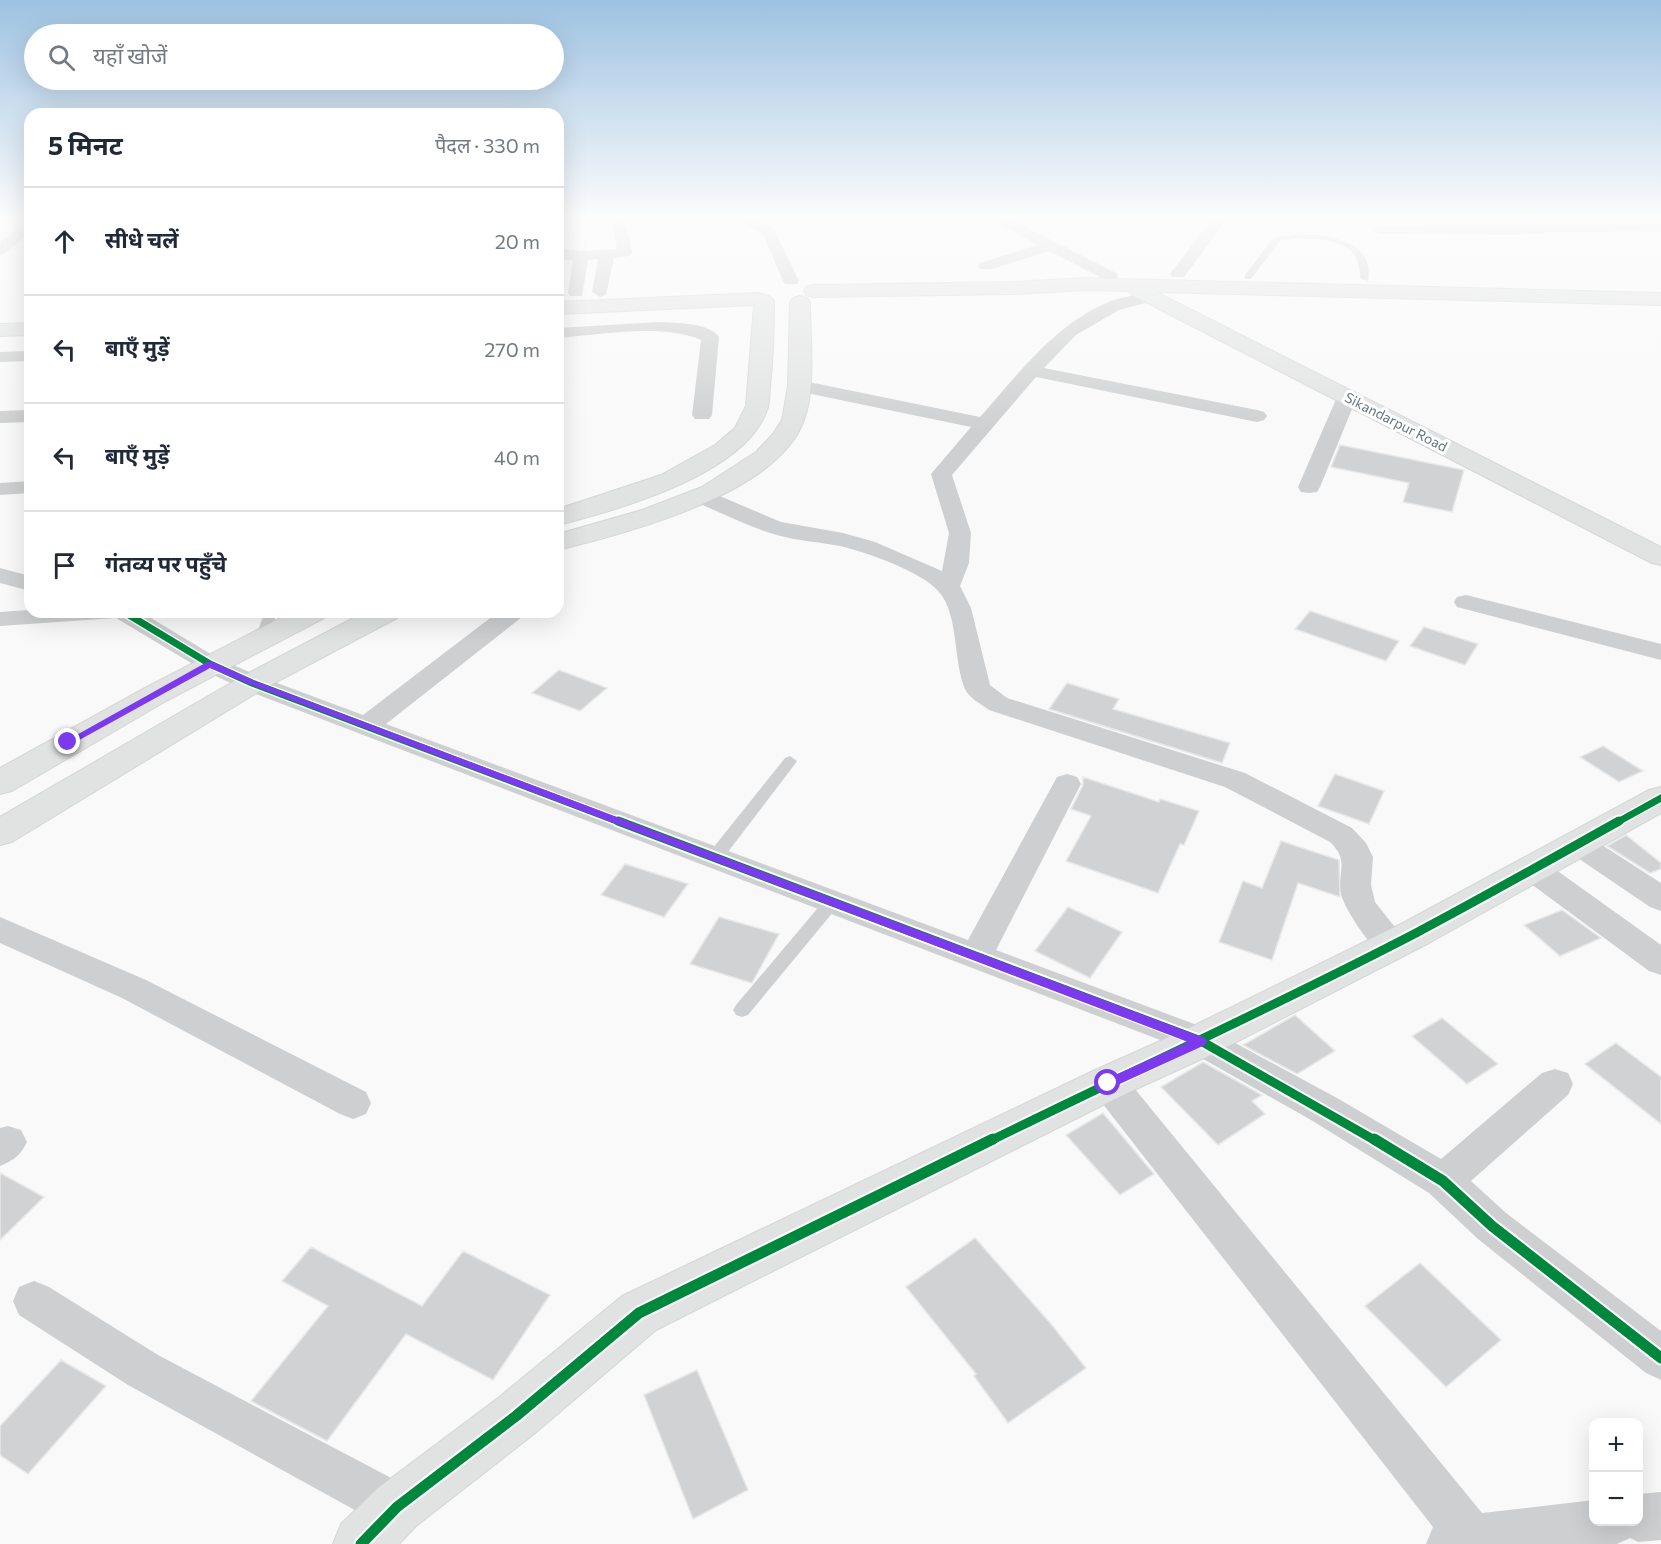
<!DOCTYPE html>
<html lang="hi">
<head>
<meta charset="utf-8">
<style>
	:root { --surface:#fff; --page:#f6f6f7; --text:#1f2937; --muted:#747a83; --line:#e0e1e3 }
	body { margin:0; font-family:Commissioner,"Noto Sans Devanagari",sans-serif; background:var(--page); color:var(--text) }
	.controls { position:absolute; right:18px; bottom:18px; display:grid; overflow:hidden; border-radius:12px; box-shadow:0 6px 24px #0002 }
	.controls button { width:54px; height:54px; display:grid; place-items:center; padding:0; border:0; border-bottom:2px solid var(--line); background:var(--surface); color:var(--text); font:30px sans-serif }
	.stop { position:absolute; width:18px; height:18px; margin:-14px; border:4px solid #7c3aed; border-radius:50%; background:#fff }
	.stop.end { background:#7c3aed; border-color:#fff; box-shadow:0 2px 6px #0008 }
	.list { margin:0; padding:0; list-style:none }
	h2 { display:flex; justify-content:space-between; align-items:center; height:78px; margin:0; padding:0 24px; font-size:26px }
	h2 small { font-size:20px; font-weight:400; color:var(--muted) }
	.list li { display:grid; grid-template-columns:39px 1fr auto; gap:18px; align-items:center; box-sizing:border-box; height:108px; padding:0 24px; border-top:2px solid var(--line) }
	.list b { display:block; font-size:22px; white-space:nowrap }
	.list em { font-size:20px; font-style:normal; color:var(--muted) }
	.icon { flex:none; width:33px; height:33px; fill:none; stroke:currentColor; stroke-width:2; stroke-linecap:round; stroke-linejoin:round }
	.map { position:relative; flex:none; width:1661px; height:1544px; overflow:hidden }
	.search { position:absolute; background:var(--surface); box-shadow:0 6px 24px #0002; left:24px; top:24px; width:540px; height:66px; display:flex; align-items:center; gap:15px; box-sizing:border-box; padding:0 21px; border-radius:33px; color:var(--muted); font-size:22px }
	.panel { position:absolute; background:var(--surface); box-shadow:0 6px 24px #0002; left:24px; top:108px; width:540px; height:510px; border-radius:18px }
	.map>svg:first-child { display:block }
</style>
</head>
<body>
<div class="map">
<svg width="1661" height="1544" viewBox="0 0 1661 1544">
	<rect width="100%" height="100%" fill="#f9f9f9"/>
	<path fill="#d0d2d3" stroke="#e8e8e8" stroke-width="1.5" d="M1340,445L1464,470L1452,512L1403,502L1409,483L1331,467Z
		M1310,611L1399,641L1386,661L1295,629Z
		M1424,627L1478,644L1465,665L1410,646Z
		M559,670L607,688L580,711L532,693Z
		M1067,683L1119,699L1113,709L1230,743L1222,763L1049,709Z
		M1603,746L1643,771L1619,782L1580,757Z
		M1335,774L1384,791L1369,824L1318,806Z
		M1083,777L1159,802L1160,799L1199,811L1184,845L1180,844L1158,893L1066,861L1091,816L1071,809L1083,785Z
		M1626,835L1661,863V869L1650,873L1607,846Z
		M1281,841L1339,860L1340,897L1298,883L1272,960L1219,942L1243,881L1262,888Z
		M625,864L688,884L664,917L601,895Z
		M1068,907L1122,932L1090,978L1035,951Z
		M1562,910L1601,938L1560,956L1524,925Z
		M719,917L779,934L752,983L690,964Z
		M1295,1015L1335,1051L1297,1074L1243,1045Z
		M1442,1018L1498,1064L1467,1084L1412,1036Z
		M1616,1043L1661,1077V1124L1585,1064Z
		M1203,1062L1262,1095L1252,1101L1265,1114L1218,1145L1161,1087Z
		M1103,1113L1154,1174L1120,1195L1066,1135Z
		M0,1173L44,1197L0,1240Z
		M975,1238L1051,1324L1086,1368L1008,1423L974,1376L976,1374L906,1287Z
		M311,1247L422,1306L463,1251L550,1295L493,1380L406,1334L327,1441L251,1401L328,1306L282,1281Z
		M1420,1263L1501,1340L1446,1387L1365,1306Z
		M61,1360L106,1386L28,1474L0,1455V1426Z
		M697,1370L748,1490L693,1519L644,1395Z"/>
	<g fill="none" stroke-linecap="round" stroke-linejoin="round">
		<defs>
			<path id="secondary" d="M1083,278L1661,293V305L1156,292L1661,547V565L1652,563L1132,295L1130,291L1083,290L1014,294L813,297L806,295L804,291L806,287L813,285L1014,282Z
				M759,293L771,297L774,301C774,330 773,359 770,387C769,395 770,403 767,410C745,474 618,510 558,525V509L661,475L715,445L735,428L746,406L754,305L558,314V302Z
				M800,296L807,298L810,302C810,337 816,387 804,420C778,494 627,533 558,550V534L642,510L702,487L756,452L773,434L782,420L788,386L790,302L793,298Z
				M30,323V335L0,336V324Z
				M292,612H328L324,618L166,701L12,791L0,794V768L145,688Z
				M365,612H401L397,618L263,689L12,842L0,845V817L241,677Z
				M1661,787V813L1429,943L1215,1053L1123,1095L656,1330L534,1434L416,1526L399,1544H333L341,1524L378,1488L498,1398L622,1296L1093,1071L1187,1029L1403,923L1649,790Z"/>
		</defs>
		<use href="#secondary" stroke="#d5d6d7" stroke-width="2"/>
		<path fill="#cecfd0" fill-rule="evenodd" d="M1305,234C1333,236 1375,242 1368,281L1361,279C1359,270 1359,259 1352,252C1339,238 1298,236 1280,241L1251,279H1245V275L1274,237Z
			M265,612H277L269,638L262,642L255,638Z
			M790,756L797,761L795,764L721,861H709L707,857L709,853L785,758Z
			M833,895L839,897L841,901L839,905L748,1015L742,1017L736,1015L733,1010L736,1005L827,897Z"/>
		<path fill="#cecfd0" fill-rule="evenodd" d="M611,219H625L632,253L629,256L614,258L606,295L600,297L592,292L598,259L588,260L582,296H570L568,293L573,260L558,259V249L581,251L617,249Z
			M736,219H758L774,229L799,281L797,284H785L783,281L763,234Z
			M991,219H1010L1116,273L1118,276L1116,279H1104L1049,251L992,269H980L978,266L980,263L1037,245Z
			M1212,219H1227L1184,277H1172L1170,274Z
			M30,222V233L5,253L0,255V242L25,223Z
			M1661,223V231L1553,232L1516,235L1380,234L1373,230L1380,226C1474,226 1567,223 1661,223Z
			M1151,292L1159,297L1157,300L1119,310L1076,335L1044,368L1257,410L1264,412L1267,416L1264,420L1257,422L1036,377L952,475L971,533L969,563L960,586L971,608L990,685L1007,698L1245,773L1352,828L1366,843L1373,857L1371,885L1375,902L1409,945L1405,954C1397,956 1390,959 1382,954C1370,947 1344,908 1341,894C1337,871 1350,861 1330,842L1225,787L989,710C981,704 969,698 965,689C953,661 959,615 939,592C923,572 866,552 840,546C819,542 798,541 777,535C748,527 721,512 692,501L689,496L692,491L700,490L708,491L781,522L843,533L875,542L942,571L949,533L931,474L971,427L792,390L790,386L792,382L799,380L980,417C1018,375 1052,327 1106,303C1119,297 1137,295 1151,292Z
			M659,322C676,323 708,322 719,337L712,415L709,419H695L692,415L701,340C662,323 600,335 558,338V328Z
			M30,351V361L0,362V352Z
			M1347,391L1354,393L1357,397L1320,487L1317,492L1309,493L1301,492L1298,487L1337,397L1340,393Z
			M30,410V422L0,423V411Z
			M30,481V493L0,495V483Z
			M0,568L30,576V591L0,583Z
			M1466,595L1661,644V660L1457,607L1454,602L1457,597Z
			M30,610V612H141L219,659L261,677L363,715L498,612H525L522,617L386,724L968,940L1057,777L1067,774L1077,777L1081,784L996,950L1213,1031L1337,1098L1441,1159L1542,1073L1555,1069L1568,1073L1573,1084L1568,1095L1471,1181L1506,1213L1661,1331V1380L1646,1373L1478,1239L1429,1193L1311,1120L1189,1051L243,689L201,669L116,618L0,626V612Z
			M1577,832L1588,836L1661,883V911L1650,907L1566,850L1562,843L1566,836Z
			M1534,859L1545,862L1661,945V975L1649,971L1523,878L1519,870L1523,862Z
			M0,917L146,980L366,1092L371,1103L366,1114L353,1119L340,1114L122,998L0,943Z
			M1108,1068L1121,1072L1482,1513L1594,1500V1522H1638V1494L1661,1492V1540L1638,1542L1630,1538L1617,1544H1426L1433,1527L1095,1094L1090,1083L1095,1072Z
			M8,1126L21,1130L27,1142C20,1156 14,1160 0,1166V1128Z
			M34,1281L49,1287L158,1355L414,1490L421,1507L414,1524L397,1531L380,1524L128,1385L19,1315L13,1301L19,1287Z"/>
		<use href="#secondary" fill="#e1e2e2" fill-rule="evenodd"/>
		<defs>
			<path id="cycleway-far2" d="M124,612L210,664L252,683L622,823
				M1616,823L1661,798"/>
			<path id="cycleway-far1" d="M618,821L1201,1041L1376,1141
				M990,1141C1132,1071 1276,1006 1416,933C1484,897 1551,859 1619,821"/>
			<path id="cycleway" d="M1374,1139L1443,1181L1492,1226L1661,1358
				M361,1544L397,1507L516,1416L639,1313L993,1139"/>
		</defs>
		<use href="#cycleway-far2" stroke="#fff" stroke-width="10"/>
		<use href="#cycleway-far1" stroke="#fff" stroke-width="13"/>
		<use href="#cycleway" stroke="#fff" stroke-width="15"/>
		<use href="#cycleway-far2" stroke="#00873e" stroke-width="7"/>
		<use href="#cycleway-far1" stroke="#00873e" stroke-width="9"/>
		<use href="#cycleway" stroke="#00873e" stroke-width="11"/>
	</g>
	<linearGradient id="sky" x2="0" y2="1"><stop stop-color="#9dc2e2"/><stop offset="0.5" stop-color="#fcfcfc"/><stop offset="1" stop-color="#fcfcfc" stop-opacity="0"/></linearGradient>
	<rect width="1661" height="435" fill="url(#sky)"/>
	<path fill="#7c3aed" d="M207,662H213L255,681L1205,1038L1207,1041L1205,1045L1113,1087H1104L1102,1083L1104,1080L1188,1042L249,684L210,668L72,744L64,742Z"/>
	<g text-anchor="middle" stroke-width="6" stroke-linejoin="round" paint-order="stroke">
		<g font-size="14" fill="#657683" stroke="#fff">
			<text transform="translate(1396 422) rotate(27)" y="5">Sikandarpur Road</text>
		</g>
	</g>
</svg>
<div class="controls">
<button>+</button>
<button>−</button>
</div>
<div class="stop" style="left:1108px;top:1083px"></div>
<div class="stop end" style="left:68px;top:742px"></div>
<div class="search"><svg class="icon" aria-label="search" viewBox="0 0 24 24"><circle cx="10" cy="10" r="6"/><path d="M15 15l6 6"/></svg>यहाँ खोजें</div>
<section class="panel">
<h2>5 मिनट<small>पैदल · 330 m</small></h2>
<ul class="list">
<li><svg class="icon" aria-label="ahead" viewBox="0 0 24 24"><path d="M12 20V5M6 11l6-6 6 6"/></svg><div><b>सीधे चलें</b></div><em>20 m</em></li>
<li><svg class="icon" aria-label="left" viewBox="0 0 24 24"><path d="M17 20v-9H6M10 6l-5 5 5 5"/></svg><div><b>बाएँ मुड़ें</b></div><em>270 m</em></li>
<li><svg class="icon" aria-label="left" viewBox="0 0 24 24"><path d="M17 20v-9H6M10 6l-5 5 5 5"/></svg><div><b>बाएँ मुड़ें</b></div><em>40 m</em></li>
<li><svg class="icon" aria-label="arrive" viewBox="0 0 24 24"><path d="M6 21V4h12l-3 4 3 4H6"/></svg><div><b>गंतव्य पर पहुँचे</b></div></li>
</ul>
</section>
</div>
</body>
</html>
